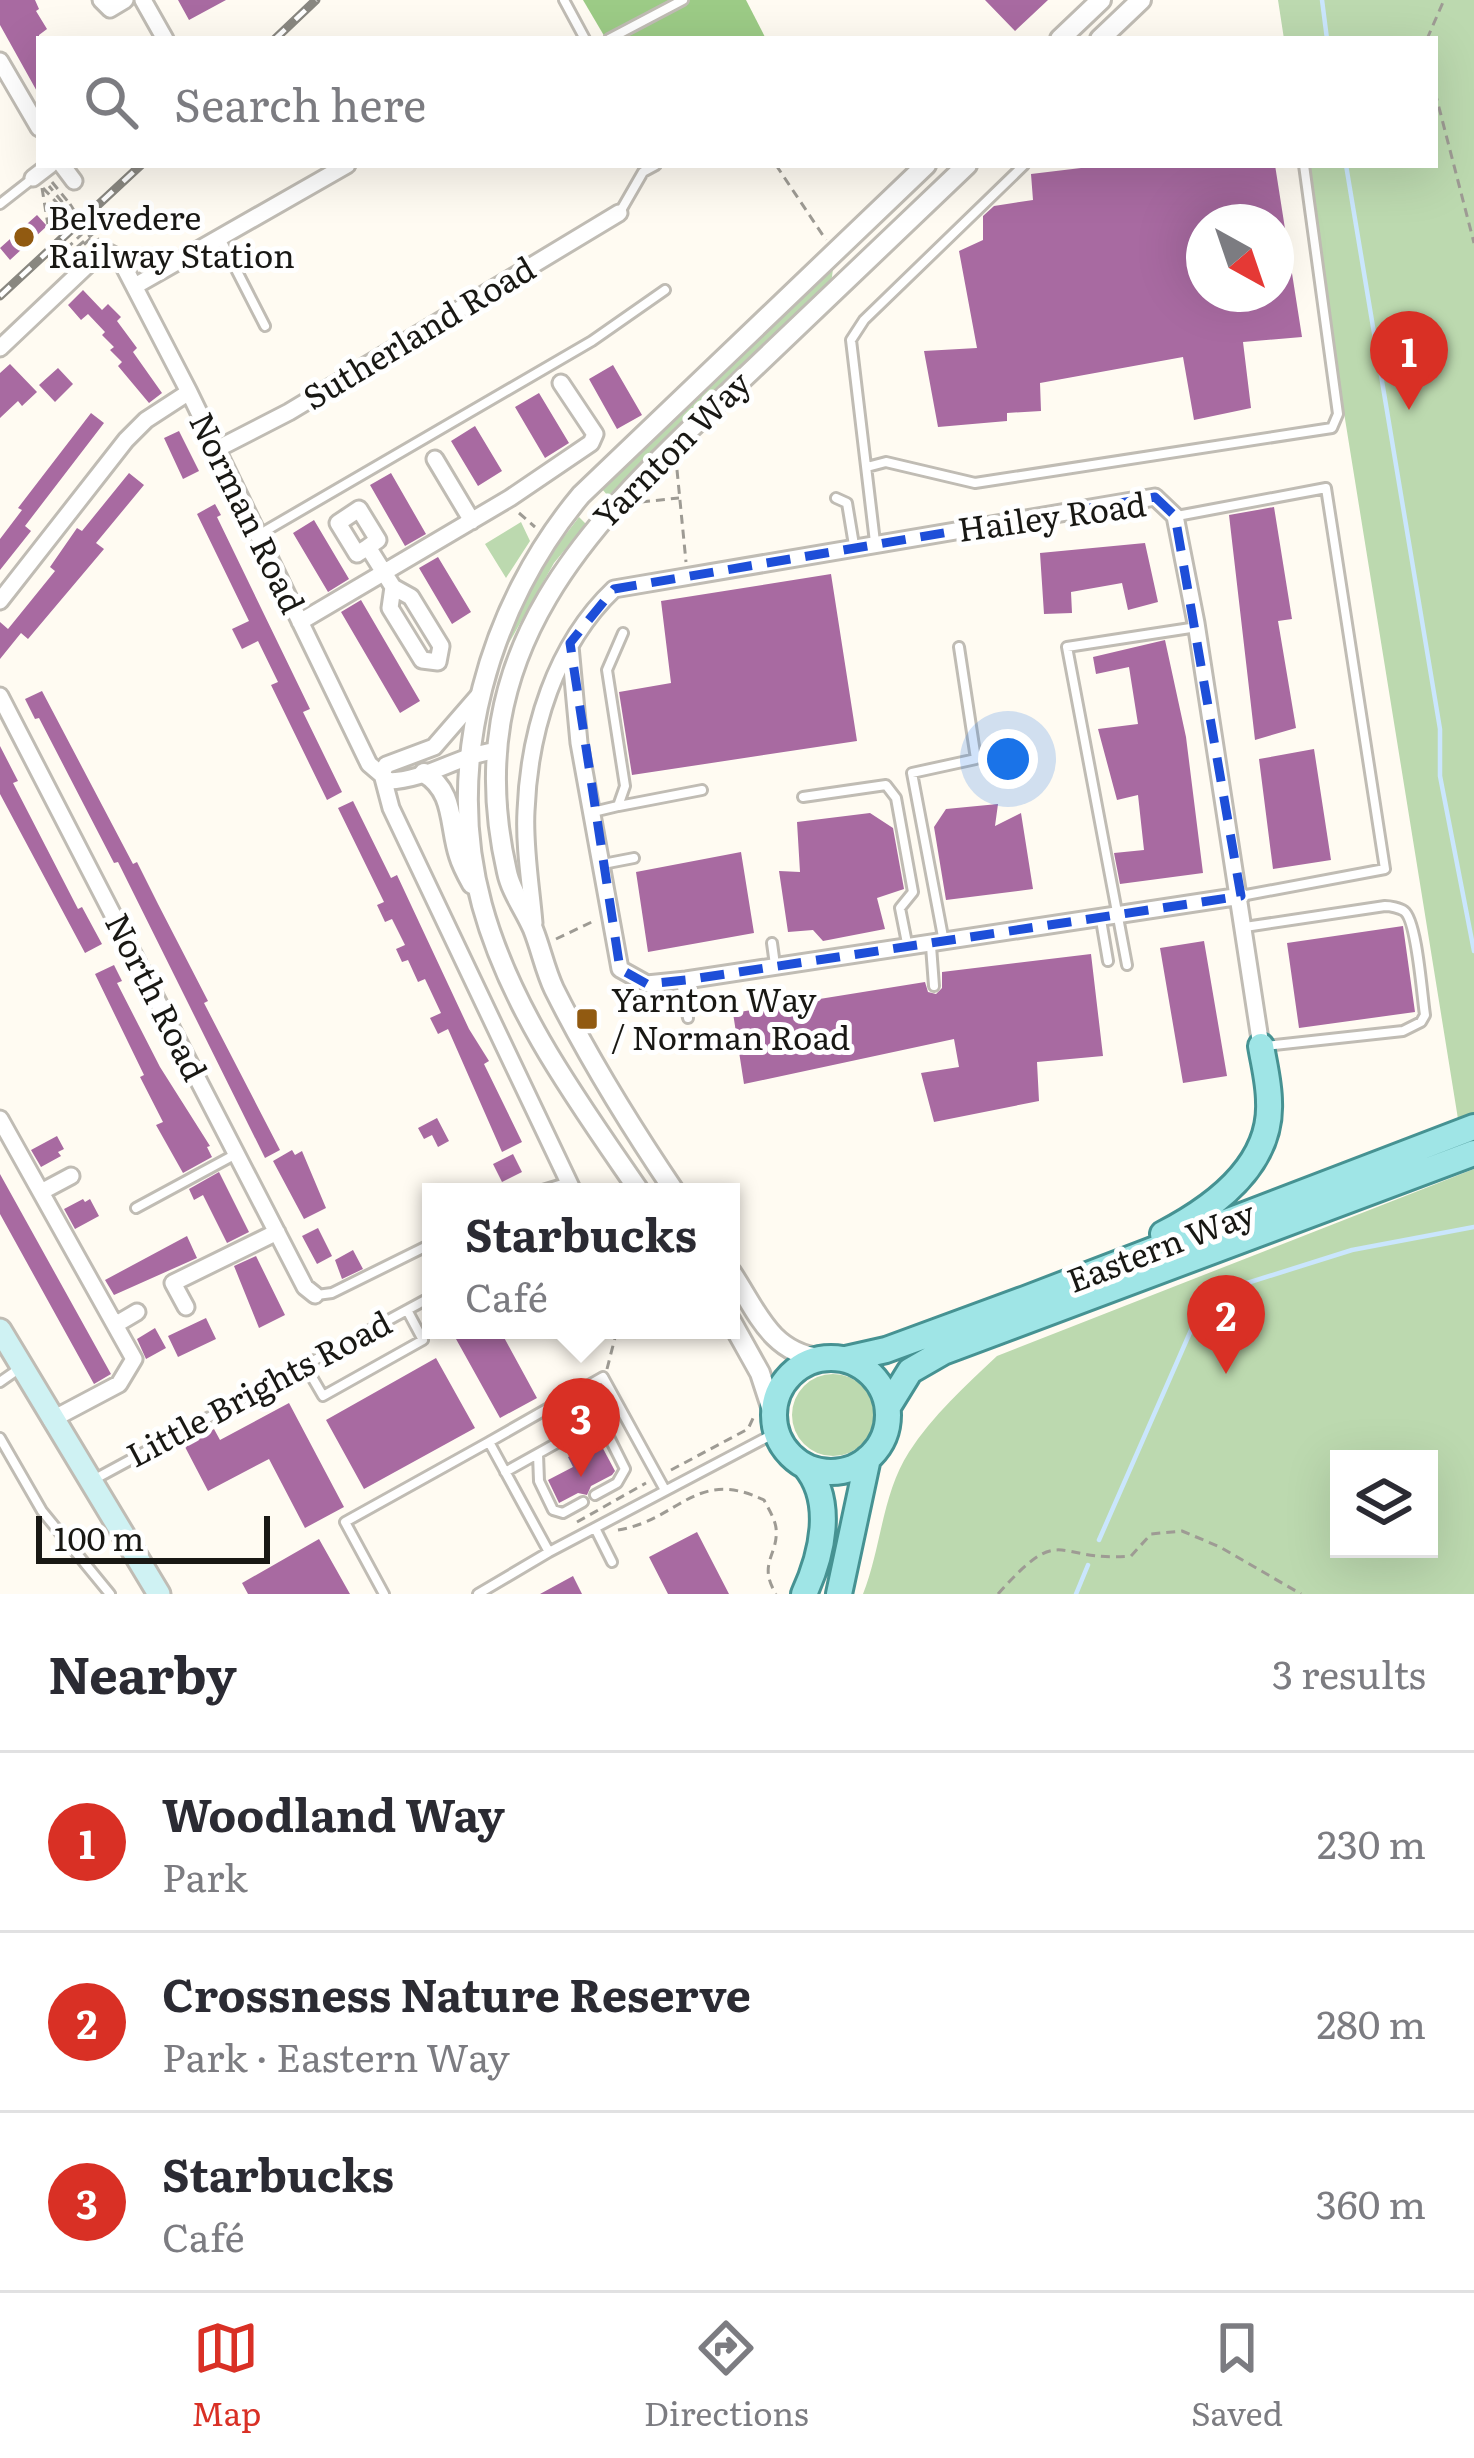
<!DOCTYPE html>
<html lang="en">
<head>
<meta charset="utf-8">
<style>
	:root { --surface:#fff; --page:#f2f2f3; --text:#2b2b33; --muted:#7c7c81; --line:#e1e1e2; --accent:#d93025 }
	body { margin:0; font-family:Literata,serif; background:var(--page); color:var(--text) }
	.controls { position:absolute; right:36px; bottom:36px; display:grid; overflow:hidden; border-radius:0px; box-shadow:0 12px 48px #0002 }
	.controls button { width:108px; height:108px; display:grid; place-items:center; padding:0; border:0; border-bottom:3px solid var(--line); background:var(--surface); color:var(--text); font:60px sans-serif }
	.compass { position:absolute; left:1186px; top:204px; width:108px; height:108px; border-radius:50%; background:var(--surface); box-shadow:0 12px 48px #0002; rotate:140deg }
	.scale { position:absolute; left:36px; bottom:30px; width:234px; box-sizing:border-box; padding-left:12px; border:6px solid #191814; border-top:0; font-size:33px; line-height:42px; white-space:nowrap; color:#191814; -webkit-text-stroke:9px #fff; paint-order:stroke }
	.you { position:absolute; left:1008px; top:759px; width:42px; height:42px; margin:-30px; border:9px solid #fff; border-radius:50%; background:#1a73e8; box-shadow:0 0 0 18px #1a73e833 }
	.badge { display:grid; place-items:center; width:78px; height:78px; border-radius:50%; background:var(--accent); color:#fff; font-size:39px; font-weight:700 }
	.pin { position:absolute; translate:-50% -99px; filter:drop-shadow(0 3px 6px #0008) }
	.pin::after { content:''; position:absolute; top:63px; width:42px; height:36px; background:inherit; clip-path:polygon(0 0,100% 0,50% 100%) }
	.popup { position:absolute; left:422px; top:1183px; width:318px; height:156px; box-sizing:border-box; display:grid; place-content:center; border-radius:0px; background:var(--surface); filter:drop-shadow(0 3px 9px #0005); font-size:39px; white-space:nowrap; color:var(--muted) }
	.popup b { font-size:45px; color:var(--text) }
	.popup::after { content:''; position:absolute; left:50%; top:100%; margin-left:-24px; border:24px solid transparent; border-top-color:var(--surface) }
	.list { margin:0; padding:0; list-style:none }
	h2 { display:flex; justify-content:space-between; align-items:center; height:156px; margin:0; padding:0 48px; font-size:51px }
	h2 small { font-size:39px; font-weight:400; color:var(--muted) }
	.list li { display:grid; grid-template-columns:78px 1fr auto; gap:36px; align-items:center; box-sizing:border-box; height:180px; padding:0 48px; border-top:3px solid var(--line) }
	.list b { display:block; font-size:45px; white-space:nowrap }
	.list p { margin:0; font-size:39px; white-space:nowrap; color:var(--muted) }
	.list em { font-size:39px; font-style:normal; color:var(--muted) }
	.icon { flex:none; width:66px; height:66px; fill:none; stroke:currentColor; stroke-width:2; stroke-linecap:round; stroke-linejoin:round }
	.map { position:relative; flex:none; width:1474px; height:1594px; overflow:hidden }
	.search { position:absolute; background:var(--surface); box-shadow:0 12px 48px #0002; left:36px; right:36px; top:36px; height:132px; display:flex; align-items:center; gap:30px; box-sizing:border-box; padding:0 42px; border-radius:0px; color:var(--muted); font-size:45px }
	.sheet { height:696px; background:var(--surface) }
	nav { display:flex; justify-content:space-around; align-items:center; box-sizing:border-box; height:168px; border-top:3px solid var(--line); background:var(--surface); font-size:33px; color:var(--muted) }
	nav a { display:grid; justify-items:center; gap:6px }
	nav .on { color:var(--accent) }
	.map>svg:first-child { display:block }
</style>
</head>
<body>
<div class="map">
<svg width="1474" height="1594" viewBox="0 0 1474 1594">
	<rect width="100%" height="100%" fill="#fffbf2"/>
	<path fill="#bcd9af" fill-rule="evenodd" d="M1278,0H1474V1113L1458,1119L1304,165H1435V39H1284Z
		M833,269L831,284L608,496L602,489Z
		M579,517L586,524L554,563L495,668L534,576Z
		M521,522L530,541L506,578L485,544Z
		M1474,1169V1594H863C881,1549 882,1494 909,1452C932,1416 966,1385 997,1356ZM1429,1459V1549H1339V1459Z
		M792 1415a41 41 0 1 1 82 0a41 41 0 1 1-82 0Z"/>
	<path fill="#9ccb86" d="M583,0H746L766,39H606Z"/>
	<g fill="none" stroke-linecap="round" stroke-linejoin="round">
		<path stroke="#cae6fd" stroke-width="4.5" d="M1322,0L1327,39
			M1346,165L1440,729V776L1474,951
			M1099,1540L1206,1296L1352,1250L1474,1227
			M1076,1594L1088,1565"/>
	</g>
	<path fill="#a86aa1" fill-rule="evenodd" d="M0,0H35L39,9L36,11L47,29L39,35V95L0,25Z
		M178,0H226L189,20Z
		M985,0H1048L1015,31Z
		M1106,165H1275L1302,337L1243,342L1251,408L1194,420L1183,357L1040,383L1041,411L1007,413V421L938,427L924,351L977,348L959,251L983,240V216L994,206L1033,200L1031,174ZM1204,222H1276V294H1204Z
		M37,215L47,226L10,260L0,248Z
		M83,290L102,310L108,304L121,317L117,321L137,348L133,352L162,393L149,403L118,366L122,362L110,350L114,347L102,335L105,332L88,314L81,320L68,305Z
		M10,364L37,392L22,406L18,401L0,418V373Z
		M613,365L642,415L617,429L589,379Z
		M58,368L73,384L55,402L39,385Z
		M539,393L569,443L545,458L515,407Z
		M91,413L104,423L25,526L31,531L0,570V539L22,510L18,508Z
		M475,426L502,471L478,486L451,441Z
		M179,431L199,471L183,479L164,438Z
		M129,473L144,485L96,543L104,549L28,639L21,633L0,659V622L8,629L55,571L50,567L77,528L82,531Z
		M391,473L426,534L405,546L370,485Z
		M215,504L221,515L217,517L310,709L303,712L342,792L327,800L271,685L278,682L258,641L242,649L232,629L249,621L197,514Z
		M1274,507L1292,619L1278,621L1296,728L1255,740L1229,515Z
		M314,520L349,579L328,592L293,533Z
		M1145,543L1158,602L1128,610L1122,583L1071,592L1072,613L1044,614L1040,553Z
		M438,557L471,612L452,624L419,568Z
		M831,574L857,741L632,775L619,692L671,683L661,601Z
		M361,600L420,701L400,713L341,612Z
		M1165,640L1186,737L1203,873L1120,884L1114,853L1144,850L1138,795L1117,800L1098,729L1138,724L1129,667L1096,674L1093,657Z
		M42,691L133,864L137,862L158,904L208,1001L204,1003L280,1150L265,1158L118,862L114,863L39,718L35,719L25,699Z
		M0,746L18,781L13,783L78,909L82,907L102,944L85,953L0,794Z
		M1314,749L1331,860L1273,869L1259,759Z
		M353,801L391,878L397,875L469,1029L489,1061L484,1064L522,1142L502,1152L448,1029L438,1034L430,1018L441,1013L425,979L418,982L408,960L402,962L396,949L405,945L392,919L385,922L377,905L384,902L338,808Z
		M998,804L995,826L1021,813L1033,889L946,900L934,827L946,809Z
		M870,813L893,828L904,889L877,898L885,929L823,941L813,930L788,932L779,871L800,872L797,822Z
		M741,852L754,933L648,952L636,872Z
		M1403,926L1415,1012L1299,1028L1287,943Z
		M1204,941L1227,1076L1183,1083L1160,948Z
		M1091,954L1103,1056L1037,1062L1039,1101L934,1122L921,1073L959,1067L954,1039L744,1084L733,1013L925,982L928,992L936,994L942,988V972Z
		M114,965L122,981L117,983L160,1067L210,1146L207,1147L212,1157L183,1173L156,1125L163,1122L140,1077L144,1075L95,974Z
		M437,1118L449,1141L438,1147L432,1135L424,1139L418,1128Z
		M57,1136L64,1149L58,1152L61,1156L41,1167L31,1150Z
		M292,1150L295,1155L302,1151L326,1208L304,1219L273,1161Z
		M513,1154L522,1172L502,1182L493,1164Z
		M219,1172L249,1232L227,1243L203,1195L194,1200L189,1189Z
		M0,1174L111,1374L94,1384L0,1214Z
		M83,1199L85,1202L90,1199L99,1216L75,1229L64,1209Z
		M318,1228L332,1256L317,1264L302,1236Z
		M187,1236L197,1258L114,1295L105,1280Z
		M353,1250L363,1269L342,1279L335,1260Z
		M256,1256L285,1315L259,1328L234,1266Z
		M206,1318L216,1339L178,1357L168,1336Z
		M155,1328L166,1348L146,1359L137,1339Z
		M451,1330H500L537,1398L500,1418Z
		M436,1358L475,1428L364,1489L326,1420Z
		M289,1403L344,1507L305,1528L269,1459L208,1491L184,1445L214,1429L220,1440Z
		M599,1441L615,1471L612,1475L591,1486L587,1495L578,1493L559,1503L548,1480L573,1467L568,1457Z
		M697,1532L729,1594H668L649,1557Z
		M319,1539L350,1594H248L242,1583Z
		M573,1576L582,1594H540Z"/>
	<g fill="none" stroke-linecap="round" stroke-linejoin="round">
		<defs>
			<path id="service" d="M564,0L585,39
				M609,39L683,0
				M0,204L32,179
				M620,212L643,172L656,165
				M221,240L265,326
				M867,467L886,462L975,483L1332,428L1338,414L1304,165
				M836,498L847,503L854,545
				M1177,516L1326,488L1385,869L1241,896
				M260,534L592,341L665,290
				M875,542L851,340L864,320L1024,165
				M803,797L886,785L896,798L913,892L900,908L908,948
				M619,806L702,790
				M593,812L618,806L625,786L607,670L623,633
				M603,864L634,858
				M1101,920L1108,961
				M1245,927L1385,906C1390,906 1400,908 1404,911C1417,920 1422,996 1425,1015L1421,1022L1403,1031L1265,1046
				M944,942L912,773L976,759L959,647
				M772,943L775,965
				M931,946L934,986
				M1127,965L1067,647L1197,627
				M681,982L688,1018
				M536,1192L569,1182
				M136,1208L236,1154
				M317,1295L332,1293L431,1244
				M305,1365L323,1396L423,1340L407,1310
				M0,1382L20,1368
				M0,1438L42,1511L110,1594
				M538,1454L539,1481L553,1510L563,1513L583,1502
				M505,1472L591,1424L609,1437L625,1469L617,1483L595,1495
				M95,1479L431,1297
				M595,1528L612,1562
				M549,1552L489,1442L603,1377L665,1490
				M384,1594L345,1522L489,1442
				M478,1594L549,1552L777,1432"/>
			<path id="minor" d="M101,0L110,9L125,0
				M143,0L165,39
				M0,61L39,128
				M62,165L74,181
				M33,178L50,165
				M135,286L347,165
				M0,348L96,257L109,253L120,259L189,392L369,764L389,781C427,780 458,755 495,751
				M217,449L289,412L619,213
				M435,459L472,521
				M368,547L378,540L359,509L338,523L357,554L368,547L393,587L390,608L422,660L438,662L441,646L411,597L393,587
				M0,601L126,440L146,420L189,392
				M300,622L510,498L591,443L595,434L561,383
				M570,646L579,743L620,969L647,984L686,980L1241,896
				M0,696L305,1287L315,1295
				M382,774L391,808L573,1191
				M382,774L386,765L434,747L480,694
				M534,923C531,887 524,847 526,811C529,731 555,645 614,589L1155,497L1175,516L1196,623L1261,1046
				M0,1119L134,1359L119,1384L51,1420
				M41,1192L71,1176
				M186,1307L173,1283L277,1232
				M115,1325L137,1312"/>
			<path id="tertiary" d="M1060,39L1101,0
				M1100,39L1141,0
				M424,773C455,791 449,826 459,856C462,866 467,875 472,884
				M640,1192C579,1103 511,1011 482,905C443,763 489,605 581,495L926,165
				M675,1192C631,1127 589,1059 554,989C545,970 541,949 533,929C525,910 511,892 507,872C454,642 600,514 750,372C823,303 895,234 967,165
				M731,1272C756,1309 770,1353 820,1358
				M731,1321L760,1373L774,1416"/>
			<path id="secondary" d="M0,1330L159,1594"/>
			<path id="primary" d="M1163,1234C1213,1208 1272,1165 1269,1102C1269,1083 1264,1064 1261,1046
				M774 1415a57 57 0 1 1 114 0a57 57 0 1 1-114 0Z
				M846,1359L886,1350L1025,1299L1474,1127
				M889,1405L910,1371L943,1352L1474,1153
				M804,1594C822,1555 835,1501 805,1466
				M839,1594L868,1458"/>
		</defs>
		<use href="#service" stroke="#c0bcb4" stroke-width="14"/>
		<use href="#minor" stroke="#c0bcb4" stroke-width="21"/>
		<use href="#tertiary" stroke="#c0bcb4" stroke-width="24"/>
		<use href="#secondary" stroke="#c0bcb4" stroke-width="27"/>
		<use href="#primary" stroke="#469292" stroke-width="30"/>
		<path stroke="#9e9b94" stroke-width="3" stroke-dasharray="9 6" stroke-linecap="butt" d="M1427,39L1444,0
			M1435,92L1474,243
			M776,165L826,240
			M52,182L70,204
			M42,188L48,225L67,209
			M43,188L60,206L63,203L49,186
			M66,249L70,253L95,232L98,239
			M66,249L82,234
			M62,265L91,238
			M677,470L686,562
			M641,502L679,498
			M519,513L535,527
			M556,939L596,920
			M607,1369L617,1330
			M671,1470L748,1429L755,1414
			M577,1522L646,1483
			M618,1530C680,1520 695,1467 764,1500C768,1508 775,1519 776,1528C779,1555 757,1563 776,1594
			M998,1594C1064,1520 1053,1563 1131,1556L1151,1534L1182,1531L1220,1547L1301,1594"/>
		<use href="#service" stroke="#fff" stroke-width="8"/>
		<use href="#minor" stroke="#fff" stroke-width="15"/>
		<use href="#tertiary" stroke="#fff" stroke-width="18"/>
		<use href="#secondary" stroke="#cff2f3" stroke-width="21"/>
		<use href="#primary" stroke="#9fe5e6" stroke-width="24"/>
		<defs>
			<path id="rail" d="M275,39L316,0
				M0,296L141,165"/>
		</defs>
		<use href="#rail" stroke="#898780" stroke-width="9"/>
		<use href="#rail" stroke="#fff" stroke-width="4.5" stroke-dasharray="14" stroke-linecap="butt"/>
		<path stroke="#9e9b94" stroke-width="3" stroke-dasharray="9 6" stroke-linecap="butt" d="M70,204L91,238
			M67,209L82,234"/>
	</g>
	<path fill="none" stroke="#1d4ed8" stroke-width="9" stroke-dasharray="24 15" stroke-linejoin="round" d="M1155,497L1175,516L1241,896L686,980L647,984L620,969L570,643L614,589Z"/>
	<g fill="#915a11" stroke="#fff" stroke-width="4.5">
		<circle cx="24" cy="237" r="12"/>
		<rect x="575" y="1007" width="24" height="24" rx="6"/>
	</g>
	<g text-anchor="middle" stroke-width="10" stroke-linejoin="round" paint-order="stroke">
		<g font-size="33" fill="#191814" stroke="#fff" text-anchor="start">
			<text x="48" y="230">Belvedere<tspan x="48" dy="38">Railway Station</tspan></text>
			<text x="611" y="1012">Yarnton Way<tspan x="611" dy="38">/ Norman Road</tspan></text>
		</g>
		<g font-size="33" fill="#191814" stroke="#fff">
			<text transform="translate(419 333) rotate(-31)" y="12">Sutherland Road</text>
			<text transform="translate(672 450) rotate(-45)" y="12">Yarnton Way</text>
			<text transform="translate(247 513) rotate(64)" y="12">Norman Road</text>
			<text transform="translate(1052 517) rotate(-8)" y="12">Hailey Road</text>
			<text transform="translate(156 997) rotate(63)" y="12">North Road</text>
			<text transform="translate(1161 1247) rotate(-21)" y="12">Eastern Way</text>
			<text transform="translate(259 1389) rotate(-28)" y="12">Little Brights Road</text>
		</g>
	</g>
</svg>
<div class="controls">
<button><svg class="icon" aria-label="layers" viewBox="0 0 24 24"><path d="M12 4l9 5-9 5-9-5zM3 14l9 5 9-5"/></svg></button>
</div>
<svg class="compass" viewBox="-18 -18 36 36"><path d="M0-13l5 13h-10z" fill="#e53935"/><path d="M0 13l5-13h-10z" fill="#7c7c81"/></svg>
<div class="scale">100 m</div>
<div class="you"></div>
<div class="pin badge" style="left:1409px;top:410px">1</div>
<div class="pin badge" style="left:1226px;top:1374px">2</div>
<div class="pin badge" style="left:581px;top:1477px">3</div>
<div class="popup"><b>Starbucks</b>Café</div>
<div class="search"><svg class="icon" aria-label="search" viewBox="0 0 24 24"><circle cx="10" cy="10" r="6"/><path d="M15 15l6 6"/></svg>Search here</div>
</div>
<section class="sheet">
<h2>Nearby<small>3 results</small></h2>
<ul class="list">
<li><span class="badge">1</span><div><b>Woodland Way</b><p>Park</p></div><em>230 m</em></li>
<li><span class="badge">2</span><div><b>Crossness Nature Reserve</b><p>Park · Eastern Way</p></div><em>280 m</em></li>
<li><span class="badge">3</span><div><b>Starbucks</b><p>Café</p></div><em>360 m</em></li>
</ul>
</section>
<nav>
<a class="on"><svg class="icon" aria-label="map" viewBox="0 0 24 24"><path d="M3 6l6-2 6 2 6-2v14l-6 2-6-2-6 2zM9 4v14M15 6v14"/></svg>Map</a>
<a><svg class="icon" aria-label="directions" viewBox="0 0 24 24"><path d="M12 3l9 9-9 9-9-9zM9 14v-3h6M13 9l2 2-2 2"/></svg>Directions</a>
<a><svg class="icon" aria-label="saved" viewBox="0 0 24 24"><path d="M7 4h10v16l-5-4-5 4z"/></svg>Saved</a>
</nav>
</body>
</html>
